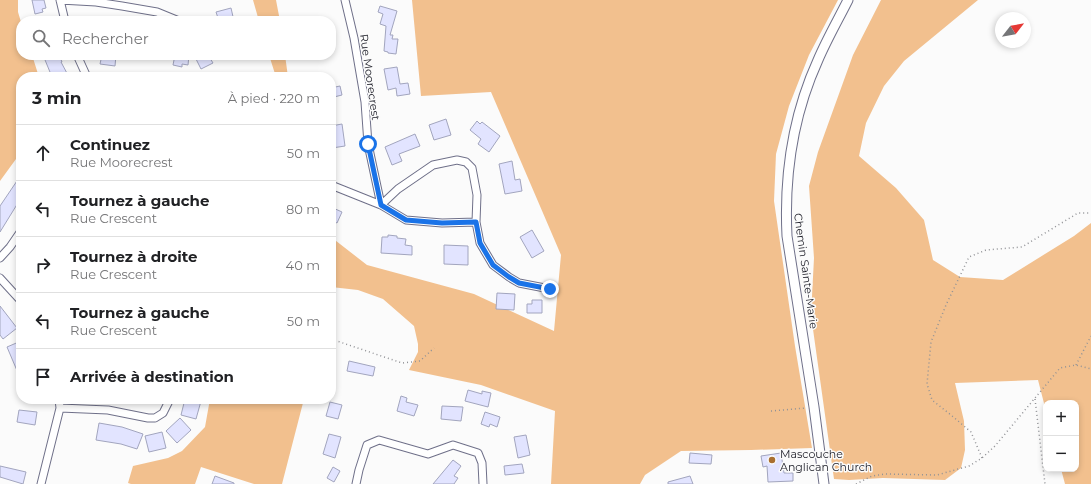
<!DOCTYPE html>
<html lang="fr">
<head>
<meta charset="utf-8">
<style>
	:root { --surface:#fff; --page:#f2f2f2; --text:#202124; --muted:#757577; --line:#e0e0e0 }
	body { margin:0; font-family:Montserrat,sans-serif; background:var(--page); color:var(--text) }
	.controls { position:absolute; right:12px; bottom:12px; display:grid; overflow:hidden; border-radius:8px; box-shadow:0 2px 6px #0003 }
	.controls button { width:36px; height:36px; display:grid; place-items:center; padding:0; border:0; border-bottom:1px solid var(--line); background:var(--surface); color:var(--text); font:20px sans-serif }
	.compass { position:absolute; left:995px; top:12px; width:36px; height:36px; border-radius:50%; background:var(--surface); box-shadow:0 2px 6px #0003; rotate:59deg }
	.stop { position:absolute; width:12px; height:12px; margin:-9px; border:3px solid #1a73e8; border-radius:50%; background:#fff }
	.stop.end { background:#1a73e8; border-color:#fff; box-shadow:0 1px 4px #0008 }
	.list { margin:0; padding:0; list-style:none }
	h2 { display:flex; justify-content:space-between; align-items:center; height:52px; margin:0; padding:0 16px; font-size:17px }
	h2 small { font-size:13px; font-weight:400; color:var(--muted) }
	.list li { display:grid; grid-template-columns:26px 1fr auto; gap:12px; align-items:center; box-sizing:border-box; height:56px; padding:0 16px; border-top:1px solid var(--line) }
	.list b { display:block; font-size:15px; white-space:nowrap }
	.list p { margin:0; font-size:13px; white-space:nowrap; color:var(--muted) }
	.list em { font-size:13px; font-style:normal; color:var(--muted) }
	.icon { flex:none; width:22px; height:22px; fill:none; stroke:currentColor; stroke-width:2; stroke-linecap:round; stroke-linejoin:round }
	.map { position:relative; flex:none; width:1091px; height:484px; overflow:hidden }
	.search { position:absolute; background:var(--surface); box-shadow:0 2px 6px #0003; left:16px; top:16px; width:320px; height:44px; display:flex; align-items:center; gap:10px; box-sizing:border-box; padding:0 14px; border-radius:16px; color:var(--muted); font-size:15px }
	.panel { position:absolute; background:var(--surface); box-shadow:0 2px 6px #0003; left:16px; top:72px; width:320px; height:332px; border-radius:16px }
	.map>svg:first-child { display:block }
</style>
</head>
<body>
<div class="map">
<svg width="1091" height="484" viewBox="0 0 1091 484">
	<rect width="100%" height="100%" fill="#fbfbfb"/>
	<path fill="#f2c08e" d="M0,0H18V12L21,22V55H32L39,77H21V162L16,159L0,181Z
		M253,0H276L280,21H259Z
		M412,0H838L809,55L789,106L776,154L774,201L795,346L812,448L751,450L681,451L645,475L640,484H551L555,411L481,385L409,370L418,352V344L414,326L383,299L358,290L331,287V237L367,265L474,294L554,331L561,255L491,92L421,96Z
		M881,0H978L904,61L884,86L866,123L859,156L896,188L924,220L933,260L960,277L1003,280L1074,236L1091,223V484H1065L1061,469H1076V403H1046V411L1038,380L955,383L964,421L965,450L961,468L945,480L883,478L849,480L834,479L811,315L814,258L809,186L818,152L853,55Z
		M269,55H285L288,77H276Z
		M210,399H304L282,484H254L201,467L195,484H131L128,483L133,466L168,458L182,451L205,427Z"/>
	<path fill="#e2e4ff" stroke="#a2a5be" d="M32,0H44L46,8L42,9L43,12L35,14Z
		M380,6L397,11L390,35H393L392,39H398L396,54L388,53V52L384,51L386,26L380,24L383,14L378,12Z
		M231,8L234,21H219L216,12Z
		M43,55H59L62,62H61L69,77H52Z
		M102,55H116L115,66L100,64Z
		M175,55H189L188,65L182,64V67L173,65Z
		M194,55H208L213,63L201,69Z
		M397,67L400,84L408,83L410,94L397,96L396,88L388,90L384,69Z
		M340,86L342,95L334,97L331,88Z
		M446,119L451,135L434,140L429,125Z
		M477,121L480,124L482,122L500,136L489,152L478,144L481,139L470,130Z
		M342,124L345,146L332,148L331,126Z
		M415,134L420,146L399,154L402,161L392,165L385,147Z
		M512,161L515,180L520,179L522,191L505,194L499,164Z
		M21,175V198L0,232V206Z
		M331,207L342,212L337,223L331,220Z
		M532,230L544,251L532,258L520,237Z
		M388,235L397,236V238L406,239L405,245L412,246V255L381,253L382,237H388Z
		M444,245L468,246V265L444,264Z
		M497,293L515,294L514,310L496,309Z
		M532,300H542V313H527V304H532Z
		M0,306L17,328L3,339L0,335Z
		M21,341V380L7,347Z
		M349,361L375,367L373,376L347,371Z
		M468,390L482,394V391L491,393L488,407L465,401Z
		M401,396L407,398L406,402L418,405L414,416L397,411Z
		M185,399H193L201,401L196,419L181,415Z
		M330,402L342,405L338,419L326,416Z
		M442,406L463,407L461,421L441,419Z
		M19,410L37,412L35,425L17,422Z
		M485,412L500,417L497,427L490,424L489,427L481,424Z
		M180,418L191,430L177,443L166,431Z
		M99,423L122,427L143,434L137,449L121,444L96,440Z
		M162,432L166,448L149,452L145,436Z
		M329,434L341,437L335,458L323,454Z
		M526,435L530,455L518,458L514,437Z
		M690,453L712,455L711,464L689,463Z
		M781,453L784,473H793V481L768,482L767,466L763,467L761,456Z
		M453,460L461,466L454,476L458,478L454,484H433Z
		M522,464L524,473L505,475L504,466Z
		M0,466L26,472L23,484L0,477Z
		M333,467L340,471L334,482L327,478Z
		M215,476L234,483V484H212Z
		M690,476L693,484H668V482Z"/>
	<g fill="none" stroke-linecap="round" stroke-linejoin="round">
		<defs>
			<path id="minor" d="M60,0L96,2L122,6L157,12L179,21
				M60,0L65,21
				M345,0L354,38L365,102L368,144L381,205
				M77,55L87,77
				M331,185L381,205L406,220L442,223L476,222L477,195L472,168L466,162L457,160L433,165L398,189L381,205
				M476,222L480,243L493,265L509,277L519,283L550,289
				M0,258L10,247L21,231
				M0,278L21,301
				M60,408L108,410L148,418H155L163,413L170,399
				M41,484L60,408L59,399
				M356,484L359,470L367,445L379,440L428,454L453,445L478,453L482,463L483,484"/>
			<path id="tertiary" d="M824,484L814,407L787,236C784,175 793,115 818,60C827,39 838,20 848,0"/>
		</defs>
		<use href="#minor" stroke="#6f7089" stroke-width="9"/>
		<use href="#tertiary" stroke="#6f7089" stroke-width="11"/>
		<path stroke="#919296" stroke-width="1.5" stroke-dasharray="1 3" stroke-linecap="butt" d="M331,339L402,363L420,361L434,348
			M1076,365L1091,336
			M1035,399L1045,484
			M771,411L806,408
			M982,458L971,432L951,415L932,400L927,384L931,342L946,305L969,257L986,250L1022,247L1078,213H1091
			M856,484L872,476L885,474L937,475L969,466L982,458L995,446L1060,368L1076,365L1091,369"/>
		<use href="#minor" stroke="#fff" stroke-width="7"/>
		<use href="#tertiary" stroke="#fff" stroke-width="9"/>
	</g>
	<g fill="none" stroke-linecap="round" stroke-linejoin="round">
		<path stroke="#1a73e8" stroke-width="5" d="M368,144L381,205L406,220L442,223L476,222L480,243L493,265L509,277L519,283L550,289"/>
	</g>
	<circle fill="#a96f2f" stroke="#fbfbfb" stroke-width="1.5" cx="772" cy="460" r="4"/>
	<g text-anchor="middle" stroke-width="3" stroke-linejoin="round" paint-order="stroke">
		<g font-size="11" fill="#1b1c26" stroke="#fbfbfb">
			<text transform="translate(370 77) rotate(82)" y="4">Rue Moorecrest</text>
			<text transform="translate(806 271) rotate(82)" y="4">Chemin Sainte-Marie</text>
		</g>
		<g font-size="11" fill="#1b1c26" stroke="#fbfbfb" text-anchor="start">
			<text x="780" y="458">Mascouche<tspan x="780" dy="13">Anglican Church</tspan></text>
		</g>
	</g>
</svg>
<div class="controls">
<button>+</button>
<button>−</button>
</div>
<svg class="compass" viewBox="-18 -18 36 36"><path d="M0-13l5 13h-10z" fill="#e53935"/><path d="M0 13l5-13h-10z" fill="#757577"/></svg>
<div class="stop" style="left:368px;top:144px"></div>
<div class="stop end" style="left:550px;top:289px"></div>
<div class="search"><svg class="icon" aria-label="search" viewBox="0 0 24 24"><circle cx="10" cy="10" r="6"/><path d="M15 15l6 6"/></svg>Rechercher</div>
<section class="panel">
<h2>3 min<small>À pied · 220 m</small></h2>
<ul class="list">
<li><svg class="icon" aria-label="ahead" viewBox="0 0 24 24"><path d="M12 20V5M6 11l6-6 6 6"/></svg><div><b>Continuez</b><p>Rue Moorecrest</p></div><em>50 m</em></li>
<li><svg class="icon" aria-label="left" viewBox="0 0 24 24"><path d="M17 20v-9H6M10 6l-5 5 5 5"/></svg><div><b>Tournez à gauche</b><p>Rue Crescent</p></div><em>80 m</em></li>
<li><svg class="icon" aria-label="right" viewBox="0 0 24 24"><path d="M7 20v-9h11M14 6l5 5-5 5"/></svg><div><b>Tournez à droite</b><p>Rue Crescent</p></div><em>40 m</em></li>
<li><svg class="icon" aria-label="left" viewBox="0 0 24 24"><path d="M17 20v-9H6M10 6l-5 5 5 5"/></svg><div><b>Tournez à gauche</b><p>Rue Crescent</p></div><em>50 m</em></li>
<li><svg class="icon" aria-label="arrive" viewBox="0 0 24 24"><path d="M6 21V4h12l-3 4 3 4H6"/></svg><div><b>Arrivée à destination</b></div></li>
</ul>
</section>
</div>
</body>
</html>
